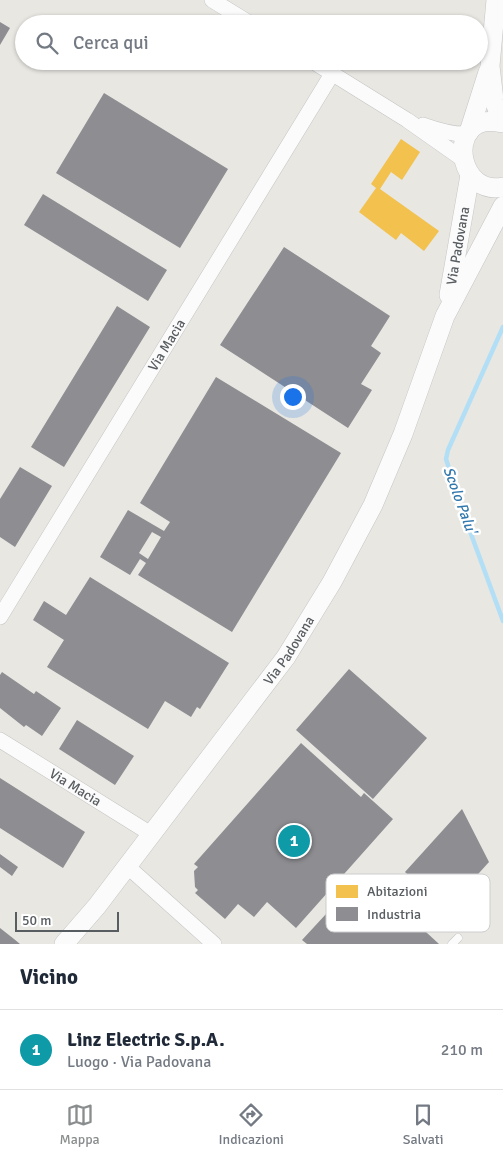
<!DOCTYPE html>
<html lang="it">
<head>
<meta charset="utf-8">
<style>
	:root { --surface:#fff; --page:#f2f2f3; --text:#1f2937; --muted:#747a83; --line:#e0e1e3; --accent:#8a8d8e }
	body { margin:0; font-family:Signika,sans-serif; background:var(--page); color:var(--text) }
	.scale { position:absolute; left:15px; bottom:12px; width:104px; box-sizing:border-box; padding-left:5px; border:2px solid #585d61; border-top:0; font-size:14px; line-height:18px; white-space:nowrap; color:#585d61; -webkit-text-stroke:4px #fff; paint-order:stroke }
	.you { position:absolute; left:292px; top:396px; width:18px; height:18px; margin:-12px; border:4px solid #fff; border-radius:50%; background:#1a73e8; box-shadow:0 0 0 8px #1a73e833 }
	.badge { display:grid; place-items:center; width:32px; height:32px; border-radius:50%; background:var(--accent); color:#fff; font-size:16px; font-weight:700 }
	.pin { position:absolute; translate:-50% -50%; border:2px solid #fff; box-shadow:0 1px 5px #0006 }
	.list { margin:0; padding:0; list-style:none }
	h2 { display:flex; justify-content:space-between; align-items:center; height:65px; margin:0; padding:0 20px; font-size:21px }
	h2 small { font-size:16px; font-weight:400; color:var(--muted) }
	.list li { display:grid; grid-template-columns:32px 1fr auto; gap:15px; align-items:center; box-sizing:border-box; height:80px; padding:0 20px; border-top:1px solid var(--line) }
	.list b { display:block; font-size:19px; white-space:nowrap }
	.list p { margin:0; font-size:16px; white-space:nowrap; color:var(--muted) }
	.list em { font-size:16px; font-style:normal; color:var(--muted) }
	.icon { flex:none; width:28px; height:28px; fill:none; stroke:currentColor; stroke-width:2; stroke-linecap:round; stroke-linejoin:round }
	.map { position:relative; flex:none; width:503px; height:944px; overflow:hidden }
	.search { position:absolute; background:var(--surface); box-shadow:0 1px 4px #0004; left:15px; right:15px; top:15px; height:55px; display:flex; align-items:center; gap:12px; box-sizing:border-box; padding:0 18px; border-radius:28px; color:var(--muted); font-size:19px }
	.sheet { height:145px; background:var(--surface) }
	nav { display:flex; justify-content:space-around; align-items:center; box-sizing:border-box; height:70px; border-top:1px solid var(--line); background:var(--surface); font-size:14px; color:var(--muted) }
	nav a { display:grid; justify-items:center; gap:2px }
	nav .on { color:var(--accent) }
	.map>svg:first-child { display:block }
</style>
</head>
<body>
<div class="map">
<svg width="503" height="944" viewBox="0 0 503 944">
	<rect width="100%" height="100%" fill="#e8e7e2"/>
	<path fill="#f2c14e" d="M401,139L420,152L402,180L391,172L380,189L439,231L424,251L401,233L396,240L359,212L376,188L371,184Z"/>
	<path fill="#8d8d92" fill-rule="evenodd" d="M0,22L10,28L0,45Z
		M104,93L228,169L180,248L56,173Z
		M43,194L167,270L148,301L24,225Z
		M284,247L390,316L371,346L381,353L361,384L372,390L348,428L220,345Z
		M117,306L150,327L64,467L31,447Z
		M216,377L341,453L232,632L138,575L146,563L140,559L130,575L100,557L128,510L164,531L170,522L140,503ZM152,532L161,537L148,559L139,553Z
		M20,467L52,486L15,547L0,537V499Z
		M90,577L229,663L200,709L197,707L191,717L165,701L148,729L47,667L64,640L33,620L44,601L66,615Z
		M349,669L427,738L373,799L296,730Z
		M2,672L34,694L36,691L61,708L42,736L26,725L24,727L0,708V675Z
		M77,720L134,756L115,785L59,749Z
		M301,743L361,797L364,793L393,819L296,928L267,902L254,917L238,904L225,919L195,893L198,890L195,887L194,871L198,867L194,864Z
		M0,778L85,832L63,868L0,828Z
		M462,809L489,862L460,894L461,896L453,905H440L405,872Z
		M0,854L18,867L12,876L0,867Z
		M363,874L439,944H307L302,940Z
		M0,928L14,939L20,944H0Z"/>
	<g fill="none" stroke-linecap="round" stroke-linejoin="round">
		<path stroke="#b3dff6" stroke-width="4.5" d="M503,327L448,450L446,459L464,515L503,621"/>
		<defs>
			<path id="service" d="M452,944L458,938"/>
			<g id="minor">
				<path d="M212,0L251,24"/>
				<path d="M312,61L407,120L464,160"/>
				<path d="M423,125C437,130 453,135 468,134"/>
				<path id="s1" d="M0,617L332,74"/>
				<path id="s2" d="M0,740L151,834"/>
				<path d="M127,866L214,944"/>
			</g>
			<g id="tertiary">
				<path d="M496,0L490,66L494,100L502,122"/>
				<path d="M503,123C497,122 489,121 484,122C448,130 461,196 503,187"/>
				<path d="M469,132L488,72"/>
				<path id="s3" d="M449,295L470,175"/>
				<path id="s4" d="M64,944L97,906L286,657L332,582L373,505L403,434L445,316L503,206"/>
			</g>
		</defs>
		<use href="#service" stroke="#c5c5c5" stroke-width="9"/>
		<use href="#minor" stroke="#c5c5c5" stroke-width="16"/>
		<use href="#tertiary" stroke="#c5c5c5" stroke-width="20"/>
		<use href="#service" stroke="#fcfbfb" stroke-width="8"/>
		<use href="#minor" stroke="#fcfbfb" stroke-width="15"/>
		<use href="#tertiary" stroke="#fcfbfb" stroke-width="19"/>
	</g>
	<g text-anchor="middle" stroke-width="5" stroke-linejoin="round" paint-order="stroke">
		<g font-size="14" fill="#585d61" stroke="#fff">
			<text dy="5" stroke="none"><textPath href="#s3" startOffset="50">Via Padovana</textPath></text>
			<text dy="5" stroke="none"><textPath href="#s1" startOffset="319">Via Macia</textPath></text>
			<text dy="5" stroke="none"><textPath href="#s4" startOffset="370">Via Padovana</textPath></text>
			<text dy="5" stroke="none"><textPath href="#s2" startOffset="89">Via Macia</textPath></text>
		</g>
		<g font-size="15" font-style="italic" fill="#3378ad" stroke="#fff">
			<text transform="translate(460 500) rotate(70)" y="5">Scolo Palu'</text>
		</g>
	</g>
	<rect x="326" y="874" width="164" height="58" rx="8" fill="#fff" stroke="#cdced0" stroke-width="1"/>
	<rect x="336" y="885" width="22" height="13" fill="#f2c14e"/>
	<rect x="336" y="907" width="22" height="14" fill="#8d8d92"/>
	<g font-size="14" fill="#585d61">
		<text x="367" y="896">Abitazioni</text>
		<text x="367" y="919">Industria</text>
	</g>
</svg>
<div class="scale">50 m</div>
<div class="you"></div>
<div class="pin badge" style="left:294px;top:841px;background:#0f9aa8">1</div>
<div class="search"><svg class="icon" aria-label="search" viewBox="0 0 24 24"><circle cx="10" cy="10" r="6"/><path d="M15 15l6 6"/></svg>Cerca qui</div>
</div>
<section class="sheet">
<h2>Vicino<small></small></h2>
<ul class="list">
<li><span class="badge" style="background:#0f9aa8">1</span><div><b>Linz Electric S.p.A.</b><p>Luogo · Via Padovana</p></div><em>210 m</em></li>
</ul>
</section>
<nav>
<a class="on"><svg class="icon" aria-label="map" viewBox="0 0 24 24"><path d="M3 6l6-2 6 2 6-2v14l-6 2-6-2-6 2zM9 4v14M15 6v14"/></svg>Mappa</a>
<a><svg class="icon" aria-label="directions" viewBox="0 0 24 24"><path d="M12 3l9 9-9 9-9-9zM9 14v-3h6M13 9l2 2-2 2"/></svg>Indicazioni</a>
<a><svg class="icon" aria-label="saved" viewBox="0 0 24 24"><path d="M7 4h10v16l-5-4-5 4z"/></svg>Salvati</a>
</nav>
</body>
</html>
